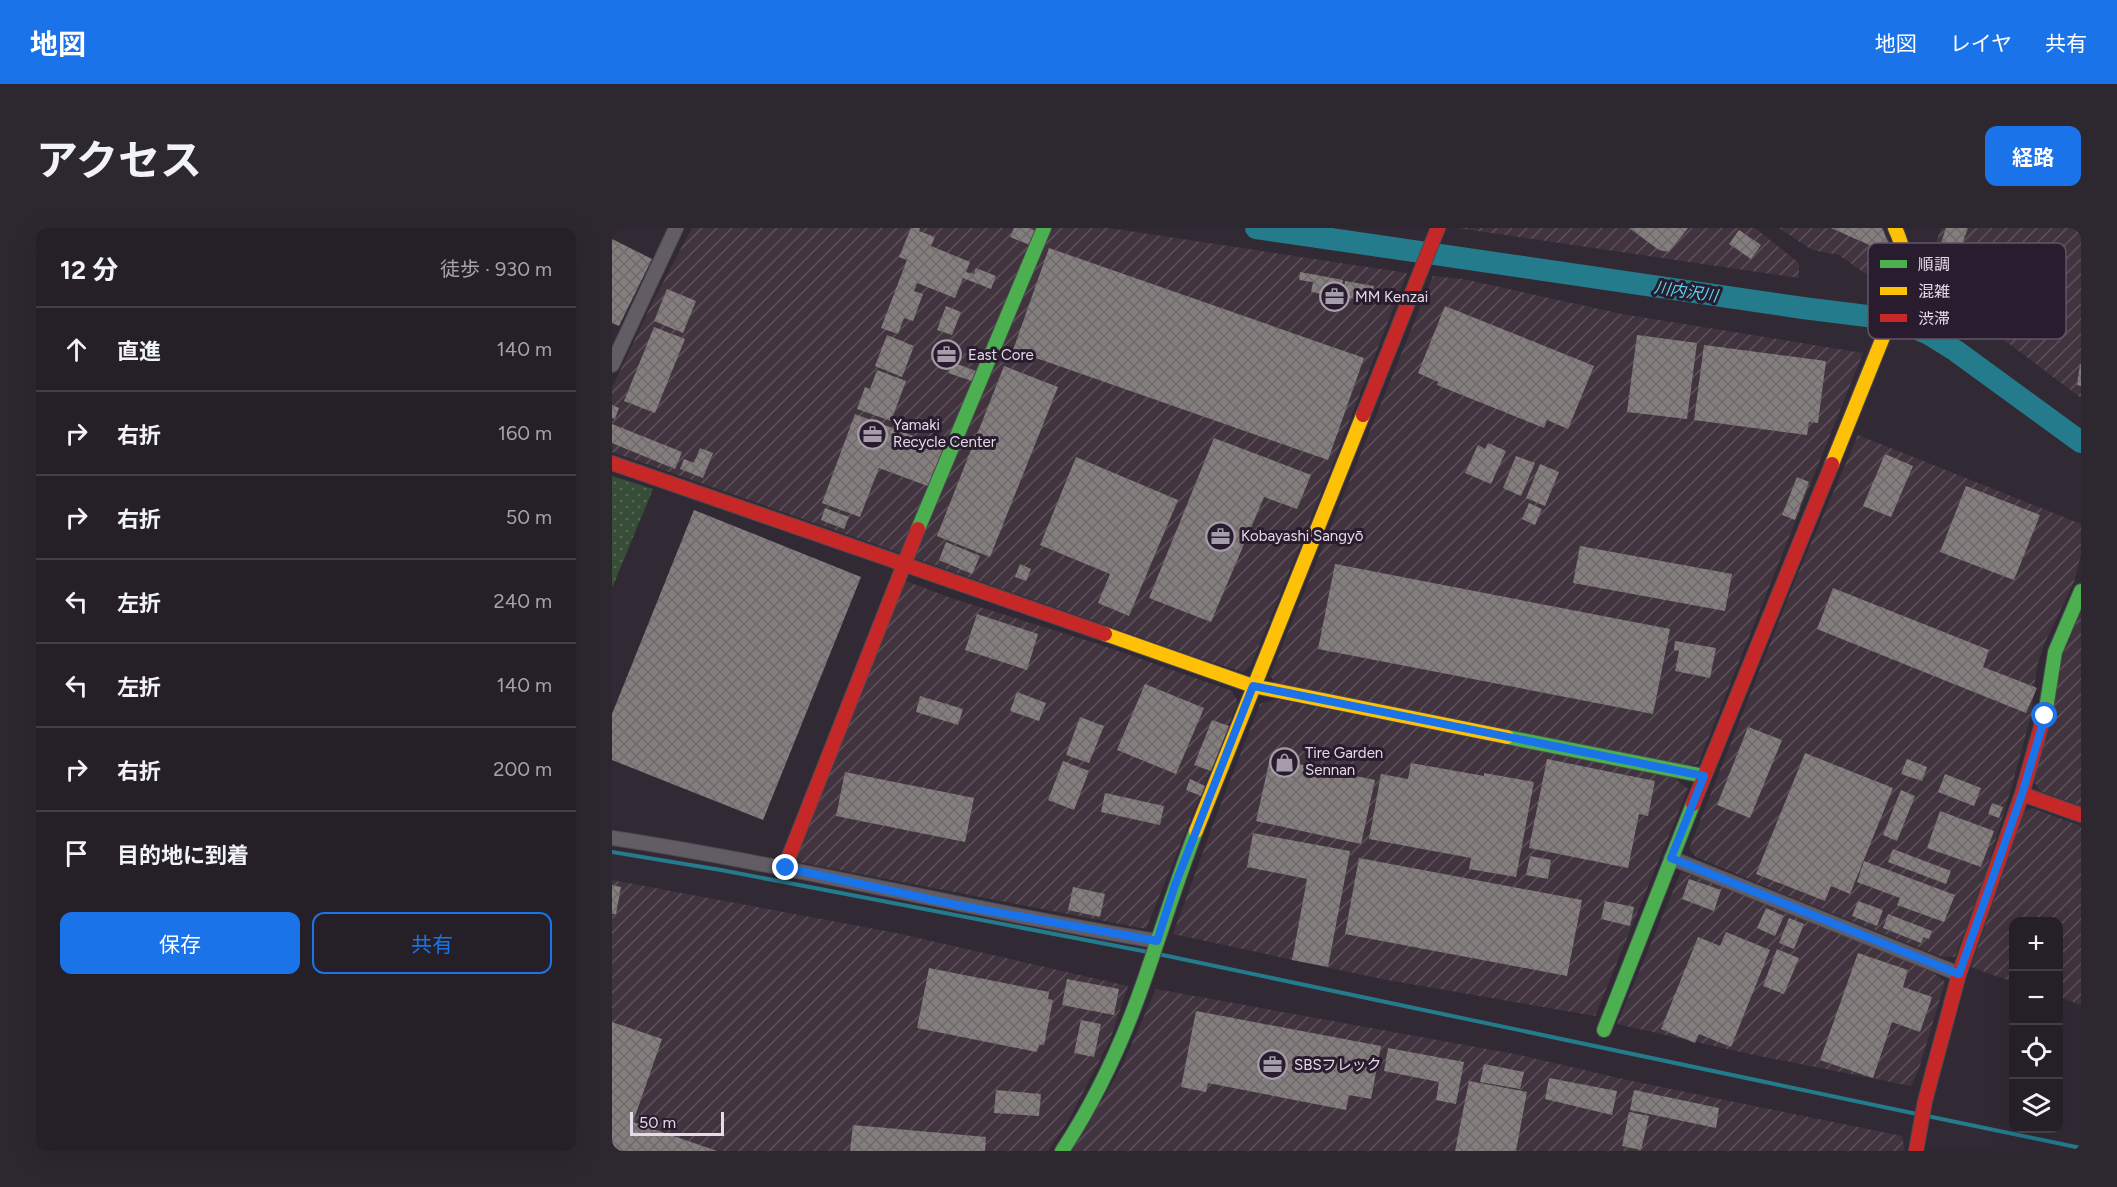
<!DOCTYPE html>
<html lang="ja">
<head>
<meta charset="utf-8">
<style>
	:root { --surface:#252028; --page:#2d2830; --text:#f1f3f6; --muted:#a3a3a8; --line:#423e45; --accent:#1a73e8 }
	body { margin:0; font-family:Figtree,"Noto Sans JP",sans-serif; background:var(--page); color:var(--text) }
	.controls { position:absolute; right:18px; bottom:18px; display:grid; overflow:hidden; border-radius:12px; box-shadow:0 6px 24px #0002 }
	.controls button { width:54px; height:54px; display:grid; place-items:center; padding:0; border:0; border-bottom:2px solid var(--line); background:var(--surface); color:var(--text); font:30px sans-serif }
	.scale { position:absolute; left:18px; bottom:15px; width:94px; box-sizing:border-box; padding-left:6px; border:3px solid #e4dbe8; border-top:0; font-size:16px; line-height:21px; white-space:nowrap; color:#e4dbe8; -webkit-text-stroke:4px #291c2e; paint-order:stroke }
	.stop { position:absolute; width:18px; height:18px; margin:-14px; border:4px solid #1a73e8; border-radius:50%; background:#fff }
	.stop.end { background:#1a73e8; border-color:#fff; box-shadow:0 2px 6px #0008 }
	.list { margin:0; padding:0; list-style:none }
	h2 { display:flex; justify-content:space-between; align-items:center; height:78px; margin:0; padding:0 24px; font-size:26px }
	h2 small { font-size:20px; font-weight:400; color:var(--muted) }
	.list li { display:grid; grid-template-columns:39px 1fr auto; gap:18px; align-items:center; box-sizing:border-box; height:84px; padding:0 24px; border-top:2px solid var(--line) }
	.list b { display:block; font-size:22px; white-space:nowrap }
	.list em { font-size:20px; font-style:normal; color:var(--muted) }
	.actions { display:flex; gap:12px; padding:18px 24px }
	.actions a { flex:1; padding:14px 0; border:2px solid var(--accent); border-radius:12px; text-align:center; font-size:21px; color:var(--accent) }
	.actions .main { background:var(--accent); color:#fff }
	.icon { flex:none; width:33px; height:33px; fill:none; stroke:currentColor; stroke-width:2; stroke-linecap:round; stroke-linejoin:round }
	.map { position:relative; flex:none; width:1469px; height:923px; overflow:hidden; border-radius:12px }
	header { display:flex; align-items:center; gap:36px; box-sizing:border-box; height:84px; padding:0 30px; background:var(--accent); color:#fff }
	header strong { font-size:28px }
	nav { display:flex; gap:33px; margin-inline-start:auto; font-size:21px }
	.intro { display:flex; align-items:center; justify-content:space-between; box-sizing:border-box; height:144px; padding:0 36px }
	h1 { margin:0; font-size:42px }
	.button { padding:15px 27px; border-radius:12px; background:var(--accent); color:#fff; font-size:21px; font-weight:700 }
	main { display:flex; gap:36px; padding:0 36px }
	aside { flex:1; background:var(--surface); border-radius:12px; box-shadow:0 6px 24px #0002 }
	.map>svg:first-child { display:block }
</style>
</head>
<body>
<header>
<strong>地図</strong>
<nav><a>地図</a><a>レイヤ</a><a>共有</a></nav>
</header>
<div class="intro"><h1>アクセス</h1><a class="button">経路</a></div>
<main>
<aside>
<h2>12 分<small>徒歩 · 930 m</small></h2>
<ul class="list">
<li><svg class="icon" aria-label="ahead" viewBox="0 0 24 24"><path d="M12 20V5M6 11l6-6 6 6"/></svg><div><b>直進</b></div><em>140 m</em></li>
<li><svg class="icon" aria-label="right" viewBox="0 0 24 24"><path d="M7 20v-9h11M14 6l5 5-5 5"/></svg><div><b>右折</b></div><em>160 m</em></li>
<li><svg class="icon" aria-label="right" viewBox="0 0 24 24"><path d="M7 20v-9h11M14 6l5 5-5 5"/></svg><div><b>右折</b></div><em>50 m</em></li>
<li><svg class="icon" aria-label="left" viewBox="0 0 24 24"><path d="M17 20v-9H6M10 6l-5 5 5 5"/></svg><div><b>左折</b></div><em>240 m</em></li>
<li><svg class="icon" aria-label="left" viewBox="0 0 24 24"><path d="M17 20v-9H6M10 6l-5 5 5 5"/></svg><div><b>左折</b></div><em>140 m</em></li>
<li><svg class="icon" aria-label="right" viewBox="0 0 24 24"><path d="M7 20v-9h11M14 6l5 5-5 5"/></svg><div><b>右折</b></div><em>200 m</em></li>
<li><svg class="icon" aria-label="arrive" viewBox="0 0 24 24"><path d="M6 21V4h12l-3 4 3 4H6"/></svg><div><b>目的地に到着</b></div></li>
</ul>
<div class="actions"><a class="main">保存</a><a>共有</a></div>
</aside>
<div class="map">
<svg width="1469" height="923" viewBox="0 0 1469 923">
	<defs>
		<pattern id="industrial-furrows" width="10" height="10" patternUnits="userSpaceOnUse" patternTransform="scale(1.5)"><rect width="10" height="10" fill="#42343f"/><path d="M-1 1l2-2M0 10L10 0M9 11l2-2" fill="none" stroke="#5d515b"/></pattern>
		<pattern id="green-dots" width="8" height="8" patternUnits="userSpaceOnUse" patternTransform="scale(1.5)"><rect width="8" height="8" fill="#384d38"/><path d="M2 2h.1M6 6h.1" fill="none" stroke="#565" stroke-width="1.8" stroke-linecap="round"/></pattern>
		<pattern id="building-cross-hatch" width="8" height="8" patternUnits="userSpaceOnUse" patternTransform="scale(1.5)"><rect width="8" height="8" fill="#857e7e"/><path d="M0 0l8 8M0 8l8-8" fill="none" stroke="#6e696a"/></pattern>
	</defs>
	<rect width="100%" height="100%" fill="#312a35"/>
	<path fill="url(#industrial-furrows)" d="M80,0H497L795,45L714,253L639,438L631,444L587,430L0,224V160L40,75Z
		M845,0H1143L1187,35V50Z
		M1167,0H1271L1282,26L1284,39L1278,63L1227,27L1200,22Z
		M1329,0H1469V170L1363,90L1310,57Z
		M821,48L851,51L1010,86L1251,125L1086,536L1075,538L665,457L658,448Z
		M1246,207L1469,296V326L1462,354L1433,414L1425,438L1419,487L1399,561L1373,647L1343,729H1330L1177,668L1084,629L1077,621L1184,350Z
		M291,352L342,371L486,416L620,463L626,474L534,701L181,633Z
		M1469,384V578L1428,563L1421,552L1450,429Z
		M663,471L1060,548L1076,561L983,788L770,751L561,706L603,591L648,476Z
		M1420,580L1469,598V777L1447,769L1446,694H1402L1401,754L1359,739L1412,584Z
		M1069,644L1107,656L1314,739L1333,754L1307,841L1299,858L1133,825L1005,796Z
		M0,652L284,705L516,758L498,812L458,890L436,923H0Z
		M544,761L908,827L1015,852L1290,908L1293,923H460L509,840Z"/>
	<path fill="url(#green-dots)" d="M0,248L41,261L0,360Z"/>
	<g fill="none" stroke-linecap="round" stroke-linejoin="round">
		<path stroke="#237b8c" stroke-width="4" d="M0,624L109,642L536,724
			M546,726L1305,886
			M1315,888L1469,920"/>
		<path stroke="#237b8c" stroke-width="22" d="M644,0L1191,80L1263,89L1291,95L1315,105L1344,123L1469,214"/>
	</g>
	<path fill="url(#building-cross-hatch)" d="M299,0H308L307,3L323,9L319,18L358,34L354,44L362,46L364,40L384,48L379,61L351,50L343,70L305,55L302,63L311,66L301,93L292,90L286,106L269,100L295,32L287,29Z
		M402,0H417L424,3L418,17L398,9Z
		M1017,0H1076L1057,24L1047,22Z
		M1219,0H1270L1282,28Z
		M1334,0H1356L1347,24L1328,18Z
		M1127,2L1149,17L1139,31L1117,16Z
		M0,11L40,31L7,98L0,95Z
		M437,20L752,130L716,232L401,122Z
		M688,44L731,52L727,69L699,64L701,54L687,52Z
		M733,53L762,58L759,73L731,69Z
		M55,61L84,73L71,105L42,93Z
		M334,78L349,84L340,107L325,102Z
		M833,78L982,138L956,201L935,192L932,200L825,157L826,154L806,145Z
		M42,99L73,111L43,185L12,173Z
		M275,107L302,118L290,149L263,138Z
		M1025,107L1085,115L1075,191L1015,184Z
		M1092,117L1214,133L1206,195L1197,194L1195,207L1082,192Z
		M340,134L364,143L360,153L336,145Z
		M1468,136H1469V158L1465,157Z
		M392,138L446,159L378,329L325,308Z
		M265,142L294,153L279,193L245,181L253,159L258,161Z
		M0,177L7,180L3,191L0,190Z
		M243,186L336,221L321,260L267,240L248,289L210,275Z
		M0,196L70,224L63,241L0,215Z
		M602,210L699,247L685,281L652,269L599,394L537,370Z
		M876,215L894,223L879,256L853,245L866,217L873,221Z
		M88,220L101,225L91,250L68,241L72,231L82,235Z
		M1273,226L1301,238L1279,289L1251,278Z
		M904,228L923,235L909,268L891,260Z
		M464,229L566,272L517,388L486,375L498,346L428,317Z
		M928,236L947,244L933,278L914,270Z
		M1185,249L1197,254L1183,292L1170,287Z
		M1354,258L1428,287L1402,352L1328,324Z
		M917,275L930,281L923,297L910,291Z
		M213,280L237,289L232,301L209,292Z
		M82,282L249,349L151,592L0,532V486Z
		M334,314L368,328L360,346L327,332Z
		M968,318L1120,346L1113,383L961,355Z
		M408,336L419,341L414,353L403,349Z
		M723,336L1058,401L1041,486L706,421Z
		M1221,360L1377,422L1371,439L1425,460L1414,485L1205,401Z
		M365,386L426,406L415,442L353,422Z
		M1063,413L1104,420L1098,450L1063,443L1067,423L1062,422Z
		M533,456L592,480L564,546L505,522Z
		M405,464L434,475L427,493L398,483Z
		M308,468L351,481L346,497L304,484Z
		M468,489L492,498L477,535L454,527Z
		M600,492L617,498L599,543L582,537Z
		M1136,499L1170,512L1138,590L1105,577Z
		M1193,525L1281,560L1238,666L1219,658L1213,673L1144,646Z
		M658,530L763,552L749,616L644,593Z
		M935,531L1043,553L1036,588L1027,586L1016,640L917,620Z
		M1295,531L1315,539L1310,553L1289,546Z
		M451,533L477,543L462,582L436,572Z
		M799,535L872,548V545L922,554L904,649L857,641L859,630L757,611L769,546L796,551Z
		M233,544L362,570L353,614L224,588Z
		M1333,546L1369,560L1362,578L1326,564Z
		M578,551L593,558L589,568L574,562Z
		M1289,562L1303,568L1285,613L1271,607Z
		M493,565L552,578L548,597L489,584Z
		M1380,575L1391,579L1387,590L1376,586Z
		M1328,583L1382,603L1369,639L1315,620Z
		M641,605L738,623L716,739L680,732L695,651L635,639Z
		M1281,621L1339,643L1334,656L1276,634Z
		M918,628L939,632L936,651L914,647Z
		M747,630L970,672L955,748L733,706Z
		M1252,633L1343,667L1332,694L1285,677L1288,670L1245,654Z
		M1077,651L1109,662L1102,683L1070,671Z
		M0,657L9,659L4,686H0Z
		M461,659L493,666L488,689L456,682Z
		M993,673L1022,679L1018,698L989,691Z
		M1246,673L1271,682L1265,698L1240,688Z
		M1154,680L1172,688L1163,708L1145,700Z
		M1276,686L1320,703L1317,711L1312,709L1309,715L1271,700Z
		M1177,690L1192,696L1182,721L1167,715Z
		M1114,704L1158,722L1119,819L1087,806L1083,815L1049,801L1086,709L1108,718Z
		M1165,721L1187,730L1172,766L1151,758Z
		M1246,725L1296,742L1291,759L1320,769L1308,804L1280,794L1261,850L1208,832Z
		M317,740L437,764L436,771L441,772L432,817L427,816L425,824L305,800Z
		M455,751L507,761L502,787L450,777Z
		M584,783L769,818L759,871L737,867L734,882L596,855L594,864L569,859Z
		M469,792L489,796L482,829L462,825Z
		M0,794L50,811L21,894L105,923H0Z
		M776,820L852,834L844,876L824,872L827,854L772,843Z
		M872,836L912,844L908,861L868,854Z
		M937,850L1005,863L1000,887L933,871Z
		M857,853L915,864L904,923H843Z
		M384,862L429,866L427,888L382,885Z
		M1022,862L1107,880L1104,900L1018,882Z
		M1017,884L1037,888L1029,922L1010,918Z
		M241,897L374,909L373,923H238Z"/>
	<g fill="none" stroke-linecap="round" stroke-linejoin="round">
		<defs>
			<path id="street" d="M0,137L64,0
				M0,610C183,638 363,683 545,713
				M1059,630L1347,746"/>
			<path id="fast" d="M306,301L432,0
				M1434,481L1443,424L1469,363
				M895,509L1092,548
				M992,802L1081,576
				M450,923C485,870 512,811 533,750C550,701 565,652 584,603"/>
			<path id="slow" d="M1220,236L1290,62C1295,39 1293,22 1283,0
				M493,406L641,458L895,509
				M584,603L751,187"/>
			<path id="jam" d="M751,187L826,0
				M0,235L493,406
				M1410,566L1469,587
				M1081,576L1220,236
				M176,631L306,301
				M1304,923L1313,873L1347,746L1410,566L1434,481"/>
		</defs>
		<use href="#street" stroke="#4d4851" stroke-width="16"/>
		<use href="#fast" stroke="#4d4851" stroke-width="16"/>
		<use href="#slow" stroke="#4d4851" stroke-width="16"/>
		<use href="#jam" stroke="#4d4851" stroke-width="16"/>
		<use href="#street" stroke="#625d65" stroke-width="14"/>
		<use href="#fast" stroke="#4caf50" stroke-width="14"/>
		<use href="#slow" stroke="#ffc107" stroke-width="14"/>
		<use href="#jam" stroke="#c62828" stroke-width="14"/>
	</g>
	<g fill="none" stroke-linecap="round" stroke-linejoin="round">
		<path stroke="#1a73e8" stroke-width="8" d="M174,640L345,677L545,713L563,657L641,458L1092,548L1059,630L1347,746L1410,566L1433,488"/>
	</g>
	<defs>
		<symbol id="office-ring" viewBox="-11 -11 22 22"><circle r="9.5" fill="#291c2e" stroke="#a59da9" stroke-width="1.5"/><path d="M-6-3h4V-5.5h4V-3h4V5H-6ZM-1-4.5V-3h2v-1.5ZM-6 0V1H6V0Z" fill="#a59da9"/></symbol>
		<symbol id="shop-ring" viewBox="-11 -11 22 22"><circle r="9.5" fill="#291c2e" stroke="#a59da9" stroke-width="1.5"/><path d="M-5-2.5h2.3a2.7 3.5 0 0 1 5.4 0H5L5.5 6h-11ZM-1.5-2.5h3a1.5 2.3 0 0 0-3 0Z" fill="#a59da9"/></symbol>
	</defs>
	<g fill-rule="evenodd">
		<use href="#office-ring" x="706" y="52" width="33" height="33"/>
		<use href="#office-ring" x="318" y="110" width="33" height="33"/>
		<use href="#office-ring" x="244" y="190" width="33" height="33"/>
		<use href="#office-ring" x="592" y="292" width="33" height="33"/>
		<use href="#shop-ring" x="656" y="518" width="33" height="33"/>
		<use href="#office-ring" x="644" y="820" width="33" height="33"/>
	</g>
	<g text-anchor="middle" stroke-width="6" stroke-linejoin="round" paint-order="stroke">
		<g font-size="15" fill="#e4dbe8" stroke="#291c2e" text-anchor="start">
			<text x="743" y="74">MM Kenzai</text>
			<text x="356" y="132">East Core</text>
			<text x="281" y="202">Yamaki<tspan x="281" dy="17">Recycle Center</tspan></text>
			<text x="629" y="313">Kobayashi Sangyō</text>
			<text x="693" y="530">Tire Garden<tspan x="693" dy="17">Sennan</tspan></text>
			<text x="682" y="842">SBSフレック</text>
		</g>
		<g font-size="16" font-style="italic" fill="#54d9f3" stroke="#291c2e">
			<text transform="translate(1074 63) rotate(8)" y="6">川内沢川</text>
		</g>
	</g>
	<rect x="1256" y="15" width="198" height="96" rx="9" fill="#291c2e" stroke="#615566" stroke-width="1.5"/>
	<rect x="1268" y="32" width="27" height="8" fill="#4caf50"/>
	<rect x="1268" y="59" width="27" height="8" fill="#ffc107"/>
	<rect x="1268" y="86" width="27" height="8" fill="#c62828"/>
	<g font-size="16" fill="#e4dbe8">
		<text x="1306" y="42">順調</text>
		<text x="1306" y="69">混雑</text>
		<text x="1306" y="96">渋滞</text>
	</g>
</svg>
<div class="controls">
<button>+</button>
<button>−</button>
<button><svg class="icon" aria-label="locate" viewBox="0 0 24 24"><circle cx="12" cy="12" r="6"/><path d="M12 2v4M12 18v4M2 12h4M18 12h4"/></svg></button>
<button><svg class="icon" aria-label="layers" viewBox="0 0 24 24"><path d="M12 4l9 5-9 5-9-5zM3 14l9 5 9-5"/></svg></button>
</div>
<div class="scale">50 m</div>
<div class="stop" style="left:1433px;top:488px"></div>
<div class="stop end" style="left:174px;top:640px"></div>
</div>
</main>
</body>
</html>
